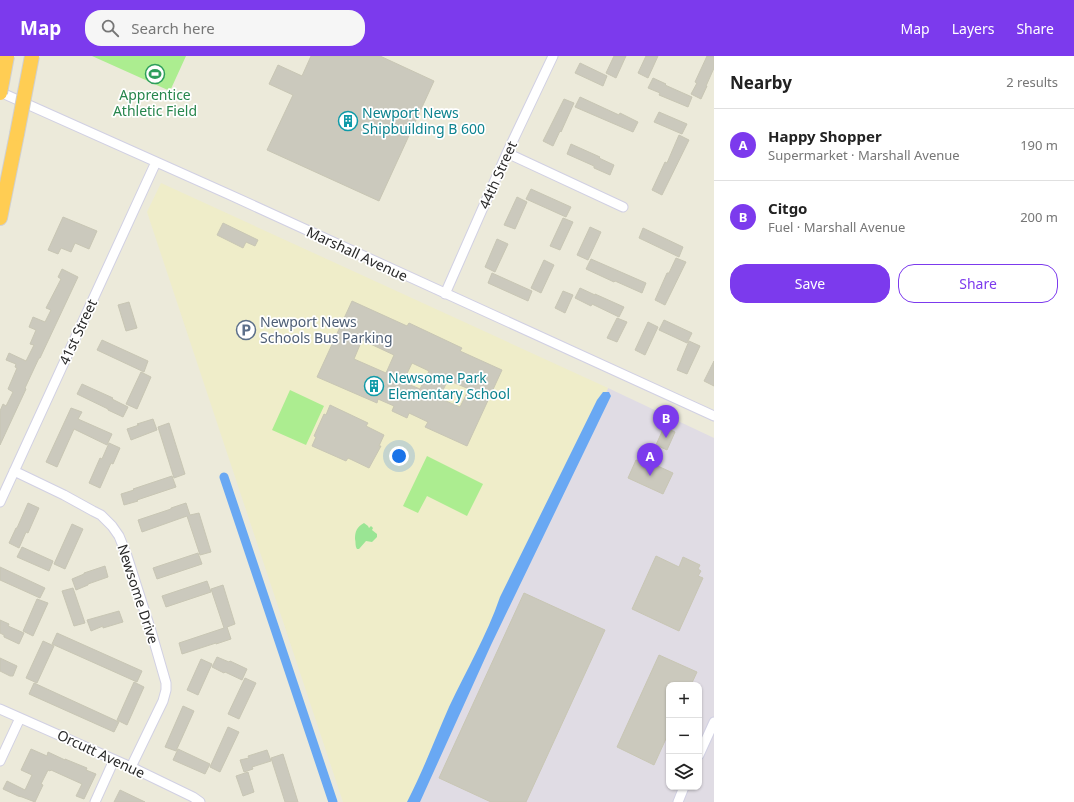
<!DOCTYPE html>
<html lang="en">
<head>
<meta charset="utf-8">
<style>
	:root { --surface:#fff; --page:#f6f6f6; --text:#222; --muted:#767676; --line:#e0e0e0; --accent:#7c3aed }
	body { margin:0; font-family:"Noto Sans",sans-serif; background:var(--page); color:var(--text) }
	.controls { position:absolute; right:12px; bottom:12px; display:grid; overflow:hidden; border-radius:8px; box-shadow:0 1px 3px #0004 }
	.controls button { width:36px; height:36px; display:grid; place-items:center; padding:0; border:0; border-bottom:1px solid var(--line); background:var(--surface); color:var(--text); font:20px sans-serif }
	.you { position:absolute; left:399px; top:400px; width:14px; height:14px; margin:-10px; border:3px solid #fff; border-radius:50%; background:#1a73e8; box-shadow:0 0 0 6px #1a73e833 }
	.badge { display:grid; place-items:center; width:26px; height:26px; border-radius:50%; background:var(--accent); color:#fff; font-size:13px; font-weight:700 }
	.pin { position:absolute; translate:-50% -33px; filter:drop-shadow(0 1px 2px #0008) }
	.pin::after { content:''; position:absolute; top:21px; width:14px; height:12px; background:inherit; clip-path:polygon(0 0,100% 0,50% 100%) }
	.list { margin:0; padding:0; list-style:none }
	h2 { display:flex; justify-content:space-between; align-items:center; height:52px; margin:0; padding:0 16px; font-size:17px }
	h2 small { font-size:13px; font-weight:400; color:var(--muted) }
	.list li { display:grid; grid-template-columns:26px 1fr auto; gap:12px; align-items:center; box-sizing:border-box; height:72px; padding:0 16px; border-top:1px solid var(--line) }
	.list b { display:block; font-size:15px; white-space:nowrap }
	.list p { margin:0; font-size:13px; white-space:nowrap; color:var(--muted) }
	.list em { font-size:13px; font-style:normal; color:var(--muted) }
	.actions { display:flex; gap:8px; padding:12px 16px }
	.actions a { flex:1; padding:9px 0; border:1px solid var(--accent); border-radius:16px; text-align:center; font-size:14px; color:var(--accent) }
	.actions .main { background:var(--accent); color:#fff }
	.icon { flex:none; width:22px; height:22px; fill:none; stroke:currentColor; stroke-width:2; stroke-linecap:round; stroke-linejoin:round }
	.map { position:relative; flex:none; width:714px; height:746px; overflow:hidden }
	header { display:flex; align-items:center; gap:24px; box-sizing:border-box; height:56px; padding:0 20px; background:var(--accent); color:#fff }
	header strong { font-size:19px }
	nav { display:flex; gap:22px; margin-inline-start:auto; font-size:14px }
	.search { width:280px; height:36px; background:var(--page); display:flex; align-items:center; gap:10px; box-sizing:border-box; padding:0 14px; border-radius:16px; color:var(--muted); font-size:15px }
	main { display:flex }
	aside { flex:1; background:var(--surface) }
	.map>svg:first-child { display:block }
</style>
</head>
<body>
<header>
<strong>Map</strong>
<div class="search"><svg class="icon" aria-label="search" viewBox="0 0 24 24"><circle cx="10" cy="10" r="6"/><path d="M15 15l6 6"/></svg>Search here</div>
<nav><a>Map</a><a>Layers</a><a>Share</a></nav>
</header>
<main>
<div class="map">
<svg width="714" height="746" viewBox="0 0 714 746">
	<rect width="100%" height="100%" fill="#eceada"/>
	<path fill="#e0dce4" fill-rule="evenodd" d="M608,332L714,382V746H417L521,515ZM669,629H699V731H669Z"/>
	<path fill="#efedc9" d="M161,127L608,332L521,515L417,746H343L147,156Z"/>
	<path fill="#9ae594" d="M364,467L368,470L369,472L371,470L373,472L372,474L377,478V481L372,486L366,485L359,493H357C355,490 356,487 355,483C355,475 357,471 364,467Z"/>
	<path fill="#aced90" d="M92,0H186L170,35Z
		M290,334L324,350L306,389L272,374Z
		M427,400L483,428L467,460L427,440L418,457L403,450Z"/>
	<path fill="#69a8f3" d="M603,336H609L611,340L491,589L420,746H407C423,715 435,683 449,651C466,615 487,579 500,541L597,344Z"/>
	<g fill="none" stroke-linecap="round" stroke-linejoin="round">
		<path stroke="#69a8f3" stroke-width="9" d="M224,421L333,746"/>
	</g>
	<path fill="#cbc9bd" stroke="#c8c6b4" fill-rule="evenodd" d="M311,0H380L434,25L379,145L267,94L293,39L269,28L278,9L302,20Z
		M614,0H626L616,22L606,17Z
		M646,0H658L648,22L638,17Z
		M707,0H714V12L706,30H707L701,43L691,38L697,27L695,26Z
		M580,7L607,20L603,30L575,17Z
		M653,22L666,28L665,29L692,41L688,51L659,39L660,37L648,32Z
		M580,41L619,59L620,57L638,66L633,76L575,51Z
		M564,43L574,47L561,76L560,75L553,90L543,85Z
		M659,56L687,68L682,78L654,66Z
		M679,79L689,84L662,139L652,134L665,106L667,107Z
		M571,88L600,101L599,102L614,109L610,119L594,112V110L567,98Z
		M531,133L571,151L566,161L526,143Z
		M517,141L527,146L515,173L504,169Z
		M63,161L97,175L89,193L75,187L71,196L61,192L58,198L48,194Z
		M563,162L573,166L560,194L550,190Z
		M223,167L258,184L255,190L246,186L243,192L217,179Z
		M590,171L601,176L588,204L577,199Z
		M643,172L683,191L679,201L639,182Z
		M497,183L508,188L495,216L485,211Z
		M676,202L686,206L665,249L655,244L667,217H669Z
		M591,203L646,227L642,237L615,225L614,226L586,213Z
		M544,204L554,209L541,237L531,232Z
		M62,213L78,221L40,302H39L25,332L26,333L0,389V355L3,348L6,350L13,336L8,333L17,312L15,311L16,308L6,304L9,297L26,305L34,289L30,288L36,274L29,271L33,261L45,266L51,254L46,252L61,223L58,221Z
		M492,217L532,235L528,245L488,227Z
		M580,232L595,239V238L624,251L619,261L592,248L591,250L575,242Z
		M563,235L573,239L565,257L555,252Z
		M352,245L407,270L409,267L462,292L460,295L502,314L467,390L425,371L428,366L409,357L407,362L392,355L394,350L378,343L377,347L317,321ZM362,284L394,299L386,317L354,303ZM412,307L429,315L420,333L403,326ZM448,324L469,333L460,351L439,342Z
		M129,246L137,272L126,275L118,249Z
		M617,262L627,266L617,286L607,282Z
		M664,264L692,277L687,287L659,274Z
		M648,266L658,271L645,299L635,294Z
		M102,284L148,305L144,316L97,294Z
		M689,285L700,290L687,318L677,314Z
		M714,305V330L704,325Z
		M141,316L151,321L137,353L126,348Z
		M82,328L113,342L112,343L128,351L123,361L108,354V353L77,338Z
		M330,349L368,367L366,370L384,379L379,390H381L369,412L348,402L346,405L312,390L316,381L314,380L324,358L326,359Z
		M71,352L82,356L78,363L112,378L107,389L74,373L57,411L46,406Z
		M153,363L157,374L131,384L127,373L139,369L137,368Z
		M169,367L185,418L174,422L158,371Z
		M664,371L675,376L667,394L656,389Z
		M109,387L120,392L113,408L111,407L100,432L89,427L100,402L102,403Z
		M636,404L648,409L649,406L673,417L663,438L628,422Z
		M172,420L176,431L137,444L138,445L124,449L121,438L134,434L133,433Z
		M28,447L39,452L28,477L26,476L19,492L9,487L16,472H17Z
		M186,447L190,459L199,457L211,496L200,499L187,460L142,476L138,464L171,453V452Z
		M72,468L83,473L65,513L54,508Z
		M22,491L53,505L49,515L17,501Z
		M198,497L202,508L157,523L153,512Z
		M656,500L679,511L683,501L700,509L698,513L701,515L698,520L703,522L679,575L632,553Z
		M105,510L108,521L88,528V529L76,534L72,523L84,518V517Z
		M0,511L45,532L40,542L0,524Z
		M207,525L211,536L166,551L162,540Z
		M223,529L235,568L227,571L231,583L216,588V587L182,598L179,587L224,572L211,533Z
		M73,532L85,567L74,570L62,535Z
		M524,537L605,574L526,746H491L439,722Z
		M37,543L48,547L33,580L23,575Z
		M119,555L123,566L103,572V570L91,575L87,564Z
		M0,564L9,568L8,570L24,577L19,588L4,581V579L0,577Z
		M57,577L142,615L137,626L52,588Z
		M43,585L54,590L37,627L26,622Z
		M659,599L697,616L691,629H669V676L654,709L617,691Z
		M217,601L229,606L230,605L247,613L242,624L225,616L224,617L212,611Z
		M0,602L17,610L13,620H10L0,615Z
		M201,603L212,608L198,639L187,634Z
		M245,622L256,627L239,663L228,658Z
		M134,626L144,631L127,669L117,664Z
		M34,627L119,666L114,676L29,638Z
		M183,650L194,655L176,695L165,691Z
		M228,671L239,676L220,716L210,711Z
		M31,693L47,700L48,696L65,704V703L87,712L86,714L96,718L84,743L76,740L82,728L51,714L50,715L48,714L41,728L43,729L35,746L22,741L18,740L3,733L7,725L25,734L32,719L21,714Z
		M178,693L210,708L205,718L173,704Z
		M267,694L271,705L252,711L253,713L244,716L240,704L249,702L248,700Z
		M283,698L298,746H285L271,702Z
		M248,716L254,736L243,740L236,720Z
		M120,734L145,746H114Z"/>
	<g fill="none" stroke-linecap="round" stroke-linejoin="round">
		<defs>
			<path id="minor" d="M0,36L228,138L714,360
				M507,97L623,151
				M445,238L507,97L553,0
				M14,415L64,439L93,455L101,459L112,470L119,480L127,500L151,575L166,627V634L163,645L131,711
				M0,446L156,106
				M0,653L131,711L193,741L200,746
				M699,699L714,666
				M0,705L20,662
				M95,746L114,704
				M678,746L684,731"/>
			<path id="highway" d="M0,162L17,78"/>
		</defs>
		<use href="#minor" stroke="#d1d0e3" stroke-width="11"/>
		<use href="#highway" stroke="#d0d0d0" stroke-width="16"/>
		<use href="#minor" stroke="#fff" stroke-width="9"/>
		<use href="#highway" stroke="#ffcd53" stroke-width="14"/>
		<defs>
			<path id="highway-bridge" d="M0,37L7,0
				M17,78L32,0"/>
		</defs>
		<use href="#highway-bridge" stroke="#d0d0d0" stroke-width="16" stroke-linecap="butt"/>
		<use href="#highway-bridge" stroke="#ffcd53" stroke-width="14"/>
	</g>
	<defs>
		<symbol id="stadium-ring" viewBox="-11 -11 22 22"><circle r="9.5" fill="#fff" stroke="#2e9e5b" stroke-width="1.5"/><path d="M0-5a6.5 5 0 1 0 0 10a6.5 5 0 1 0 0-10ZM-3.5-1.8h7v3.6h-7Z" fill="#2e9e5b"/></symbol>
		<symbol id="building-ring" viewBox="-11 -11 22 22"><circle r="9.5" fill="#fff" stroke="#0f9aa8" stroke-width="1.5"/><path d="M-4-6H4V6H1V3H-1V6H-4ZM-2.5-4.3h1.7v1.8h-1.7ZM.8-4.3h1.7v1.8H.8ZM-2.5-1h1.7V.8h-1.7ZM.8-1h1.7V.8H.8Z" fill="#0f9aa8"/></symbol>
		<symbol id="parking-ring" viewBox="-11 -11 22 22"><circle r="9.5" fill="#fff" stroke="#5c6f8a" stroke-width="1.5"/><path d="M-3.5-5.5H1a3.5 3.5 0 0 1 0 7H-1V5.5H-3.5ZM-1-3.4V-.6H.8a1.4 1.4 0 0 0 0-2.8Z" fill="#5c6f8a"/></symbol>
	</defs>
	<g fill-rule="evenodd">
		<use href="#stadium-ring" x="144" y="7" width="22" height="22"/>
		<use href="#building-ring" x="337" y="54" width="22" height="22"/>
		<use href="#parking-ring" x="235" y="263" width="22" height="22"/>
		<use href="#building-ring" x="363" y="319" width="22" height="22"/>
	</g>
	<g text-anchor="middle" stroke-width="3.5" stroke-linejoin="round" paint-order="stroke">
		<g font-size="14" fill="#27864d" stroke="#fff">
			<text x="155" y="44">Apprentice<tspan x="155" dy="16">Athletic Field</tspan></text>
		</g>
		<g font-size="14" fill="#0d838f" stroke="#fff" text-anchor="start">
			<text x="362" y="62">Newport News<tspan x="362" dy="16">Shipbuilding B 600</tspan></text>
			<text x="388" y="327">Newsome Park<tspan x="388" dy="16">Elementary School</tspan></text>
		</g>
		<g font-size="14" fill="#292929" stroke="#fff">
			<text transform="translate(498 119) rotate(-66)" y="5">44th Street</text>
			<text transform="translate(357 198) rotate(25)" y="5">Marshall Avenue</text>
			<text transform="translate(78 276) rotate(-65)" y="5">41st Street</text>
			<text transform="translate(138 538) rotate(72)" y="5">Newsome Drive</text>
			<text transform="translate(101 698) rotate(25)" y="5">Orcutt Avenue</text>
		</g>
		<g font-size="14" fill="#4e5e75" stroke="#fff" text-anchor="start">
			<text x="260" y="271">Newport News<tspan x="260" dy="16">Schools Bus Parking</tspan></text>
		</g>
	</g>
</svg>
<div class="controls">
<button>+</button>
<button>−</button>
<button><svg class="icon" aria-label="layers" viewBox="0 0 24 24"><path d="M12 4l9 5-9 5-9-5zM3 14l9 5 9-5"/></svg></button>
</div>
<div class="you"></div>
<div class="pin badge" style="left:650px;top:420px">A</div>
<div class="pin badge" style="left:666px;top:382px">B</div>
</div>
<aside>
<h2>Nearby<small>2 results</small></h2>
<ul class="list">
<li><span class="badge">A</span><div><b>Happy Shopper</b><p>Supermarket · Marshall Avenue</p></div><em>190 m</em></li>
<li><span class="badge">B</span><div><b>Citgo</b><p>Fuel · Marshall Avenue</p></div><em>200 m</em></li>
</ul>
<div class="actions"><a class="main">Save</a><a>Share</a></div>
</aside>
</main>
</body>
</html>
